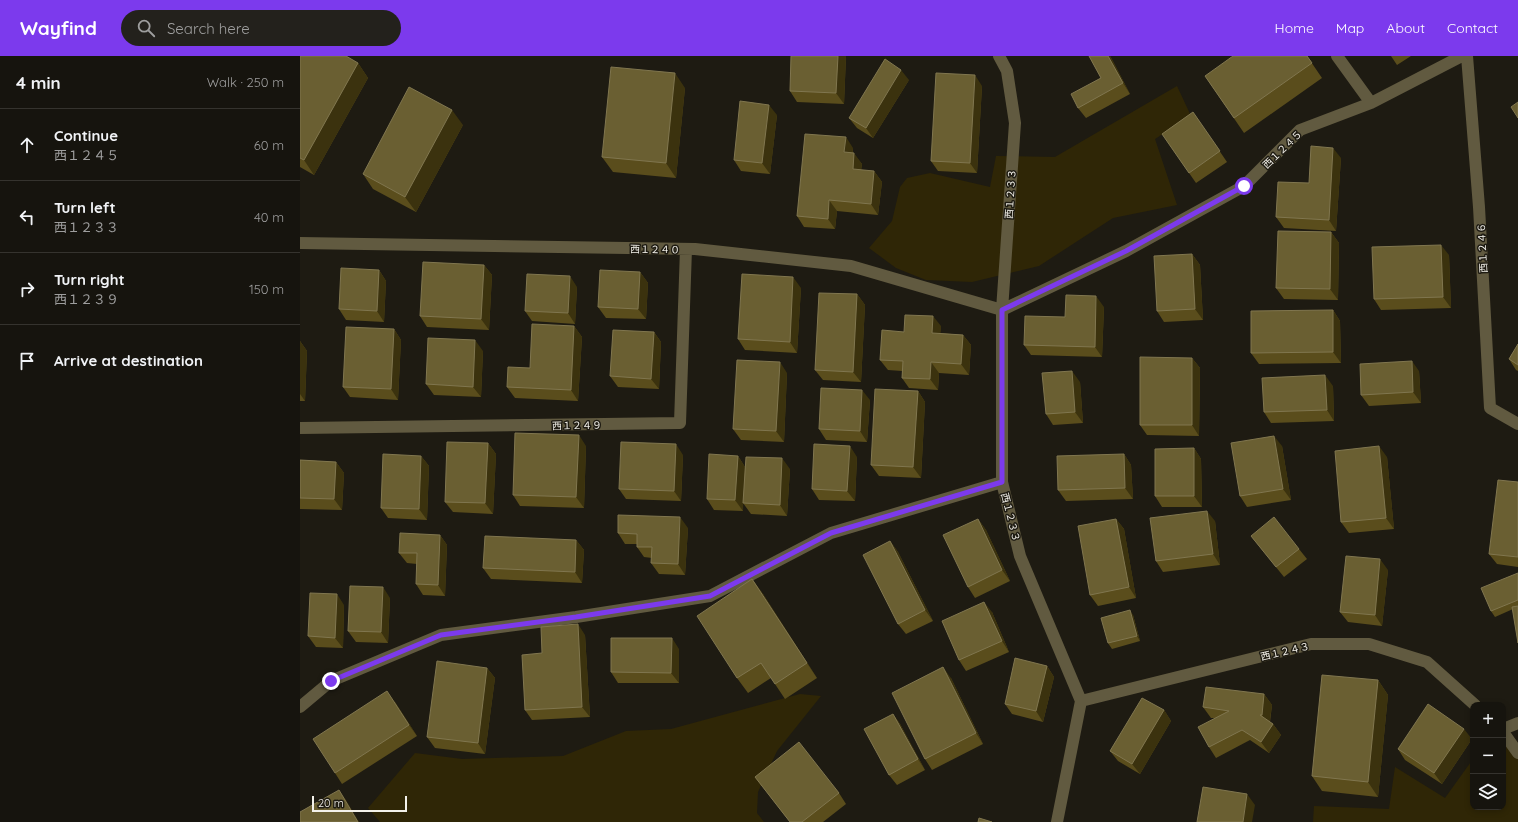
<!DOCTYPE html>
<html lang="en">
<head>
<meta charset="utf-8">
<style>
	:root { --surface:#16140e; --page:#23211c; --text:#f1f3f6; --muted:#9e9e9e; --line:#35332e; --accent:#7c3aed }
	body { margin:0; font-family:Quicksand,"Noto Sans JP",sans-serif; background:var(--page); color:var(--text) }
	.controls { position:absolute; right:12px; bottom:12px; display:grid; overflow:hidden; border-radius:8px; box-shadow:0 2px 6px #0003 }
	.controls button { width:36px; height:36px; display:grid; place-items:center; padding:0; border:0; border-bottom:1px solid var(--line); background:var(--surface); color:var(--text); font:20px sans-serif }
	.scale { position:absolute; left:12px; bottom:10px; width:95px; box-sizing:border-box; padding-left:4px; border:2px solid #f3f1ea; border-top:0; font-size:11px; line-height:14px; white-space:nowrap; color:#f3f1ea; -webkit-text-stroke:3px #1e1b12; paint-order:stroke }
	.stop { position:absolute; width:12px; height:12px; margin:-9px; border:3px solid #7c3aed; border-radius:50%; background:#fff }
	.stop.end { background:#7c3aed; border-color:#fff; box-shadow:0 1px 4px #0008 }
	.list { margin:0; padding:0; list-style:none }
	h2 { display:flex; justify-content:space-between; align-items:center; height:52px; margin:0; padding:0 16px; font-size:17px }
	h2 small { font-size:13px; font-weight:400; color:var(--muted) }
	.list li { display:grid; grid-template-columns:26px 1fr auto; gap:12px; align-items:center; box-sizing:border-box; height:72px; padding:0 16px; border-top:1px solid var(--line) }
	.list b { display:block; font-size:15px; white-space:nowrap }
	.list p { margin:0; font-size:13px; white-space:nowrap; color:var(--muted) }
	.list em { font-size:13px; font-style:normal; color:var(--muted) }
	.icon { flex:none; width:22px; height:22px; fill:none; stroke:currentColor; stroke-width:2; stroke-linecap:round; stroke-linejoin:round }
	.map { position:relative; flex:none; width:1218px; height:766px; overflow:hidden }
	header { display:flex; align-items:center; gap:24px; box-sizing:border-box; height:56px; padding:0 20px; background:var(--accent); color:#fff }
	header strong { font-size:19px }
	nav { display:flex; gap:22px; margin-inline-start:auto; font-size:14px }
	.search { width:280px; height:36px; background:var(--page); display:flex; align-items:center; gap:10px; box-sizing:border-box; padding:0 14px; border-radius:22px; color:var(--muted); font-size:15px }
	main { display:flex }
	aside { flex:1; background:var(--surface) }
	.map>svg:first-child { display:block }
</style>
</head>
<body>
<header>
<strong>Wayfind</strong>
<div class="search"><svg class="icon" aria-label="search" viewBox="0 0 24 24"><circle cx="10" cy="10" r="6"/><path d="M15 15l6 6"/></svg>Search here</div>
<nav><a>Home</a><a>Map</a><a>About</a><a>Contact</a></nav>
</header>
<main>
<aside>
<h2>4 min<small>Walk · 250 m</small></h2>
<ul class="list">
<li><svg class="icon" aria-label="ahead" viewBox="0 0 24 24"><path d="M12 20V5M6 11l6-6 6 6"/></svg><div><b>Continue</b><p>西１２４５</p></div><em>60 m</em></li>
<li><svg class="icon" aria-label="left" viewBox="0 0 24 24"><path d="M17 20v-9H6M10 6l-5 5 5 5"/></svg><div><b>Turn left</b><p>西１２３３</p></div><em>40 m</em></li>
<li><svg class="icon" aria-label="right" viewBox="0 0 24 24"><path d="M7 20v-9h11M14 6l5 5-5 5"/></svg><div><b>Turn right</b><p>西１２３９</p></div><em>150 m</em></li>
<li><svg class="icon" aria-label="arrive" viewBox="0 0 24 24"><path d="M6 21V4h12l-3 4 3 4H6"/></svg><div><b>Arrive at destination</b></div></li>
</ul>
</aside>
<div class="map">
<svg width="1218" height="766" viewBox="0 0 1218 766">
	<rect width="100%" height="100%" fill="#1e1b12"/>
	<path fill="#2f2606" d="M877,30L891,60L855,83L877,149L813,162L739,210L672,226L626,224L596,212L569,192L592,165L600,131L607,122L630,117L690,131L696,100L755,101Z
		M500,638L521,640L477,695L458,736L457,757L464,766H80L68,752L115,697L162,703L263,700L326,675L371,673Z
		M1203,688H1218V766H1013L1014,750L1089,753L1095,711L1145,742L1173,703V751H1203Z"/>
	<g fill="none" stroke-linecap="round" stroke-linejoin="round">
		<path stroke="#615a40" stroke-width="12" d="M699,0L707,15L715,67L702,254V426L720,500L781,645L757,766
			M1037,0L1071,47
			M1167,0L1179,151L1190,352L1218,368
			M0,187L395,193L551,210L702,254L826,195L944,130L1000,74L1071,47L1162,0
			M0,372L380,367L386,193
			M781,645L1011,588H1069L1127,606L1175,649
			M0,651L31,625L141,579L276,561L410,540L531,477L702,426
			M1203,673L1218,667
			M1203,676L1218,697"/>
	</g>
	<path fill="#5a4d1c" d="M0,0L58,7L68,22L14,119L0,111Z
		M546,0L544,48L497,46L490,35Z
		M789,0H810L830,38L786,62L778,52L801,22Z
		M1007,0L1022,22L944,77L905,20Z
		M1091,0H1111L1097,9Z
		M609,24L573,82L557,72L549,62Z
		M682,30L677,117L638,115L631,105Z
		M385,32L376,122L313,116L302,101Z
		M893,56L927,106L896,127L862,78Z
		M477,59L470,118L441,115L434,104Z
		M163,69L116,156L73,133L63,118Z
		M553,92V97L562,108L561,114L574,115L582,126L578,159L537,155L535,173L504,171L497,160Z
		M1041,102L1036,175L984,172L976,161Z
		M1031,176L1039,187L1038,244L984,243L976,232Z
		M892,198L900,209L903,264L864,266L857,255Z
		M1149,199L1151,252L1081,254L1074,243Z
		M184,209L192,219L189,274L127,271L120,260Z
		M79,214L86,225L84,266L46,264L39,253Z
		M340,216L348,227L346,263L306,262L298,251Z
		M277,231L275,268L232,265L225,255Z
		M501,232L497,297L445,294L438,283Z
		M557,238L565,249L561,326L523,324L515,314Z
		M804,251L802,301L731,299L724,289L765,261Z
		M1033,254L1040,265L1041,307L959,308L951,297Z
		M274,270L282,281L278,345L215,342L207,331L230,312Z
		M641,270L640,277L663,279L671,289L669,319L639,317L638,334L609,332L602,322V315L588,314L580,304L604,276Z
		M94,273L101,284L98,344L50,341L43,331Z
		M354,276L361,286L359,333L318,331L310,320Z
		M0,285L7,295L5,345H0Z
		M1218,288V315L1216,314L1209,303Z
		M183,295L181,341L134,339L126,328Z
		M892,302L900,312L899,380L847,379L840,369Z
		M1119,315L1121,347L1069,350L1061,339Z
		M487,317L484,386L441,384L433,373Z
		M780,326L783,367L753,369L746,358Z
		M1033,330L1034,365L971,367L964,356Z
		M618,335L625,346L621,422L579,420L571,409Z
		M570,344L567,386L526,384L519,373Z
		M188,387L196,398L193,458L153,456L145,446Z
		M286,390L284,452L220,450L213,439Z
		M982,390L991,444L947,451L940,440Z
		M894,392L901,403L902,451H862L855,440Z
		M824,398L831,409L833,443L766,445L758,434Z
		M383,399L381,445L326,443L319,433Z
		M121,400L129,410L127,464L88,462L81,452Z
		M438,400L445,411L490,413L487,460L451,458L443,447V455L414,454L407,443Z
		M557,401L555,445L519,444L512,433Z
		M1087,401L1094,473L1049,477L1041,466Z
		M0,404L36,406L44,417L42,454L0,453Z
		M1218,426V511L1197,508L1189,498Z
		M678,463L686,474L710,525L675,542L668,531Z
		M816,463L824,473L836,542L798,550L790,539Z
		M915,465L920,509L863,516L856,505Z
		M388,472L385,519L359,518L351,507L352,502L344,501L337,491V488H325L318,477Z
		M140,479L147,489L145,540L123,539L116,528L117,508L107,507L99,497Z
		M951,480L999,493L1007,503L984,521L959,490Z
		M276,484L284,494L282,527L191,523L183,512Z
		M590,485L598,496L633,565L606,578L598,568Z
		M1088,514L1082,570L1048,566L1040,556Z
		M1218,517V587L1213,553L1195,561L1191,555Z
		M452,523L463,538L517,622L485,643L471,622L448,637L437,622Z
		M90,542L88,587L56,586L48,575Z
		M44,549L43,592L16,591L8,580Z
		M692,556L709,596L666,615L659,604Z
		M833,559L840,585L812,593L808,587Z
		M285,579L290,661L232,664L225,654L242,597Z
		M379,593V627H318L311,616Z
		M747,610L754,621L743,666L712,658L705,648Z
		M187,612L195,622L185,698L135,692L127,681Z
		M651,622L683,688L632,714L625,703Z
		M1078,624L1088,639L1078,741L1022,735L1012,720Z
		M964,638L972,649L970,666L973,668L981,679L969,697L950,684L916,702L909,691L914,662H911L903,651Z
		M95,646L117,680L42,728L35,717Z
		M864,654L871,665L840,718L818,705L810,695Z
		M593,658L600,668L625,714L597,729L589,719Z
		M1172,683L1142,728L1105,704L1098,693Z
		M455,721L539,737L546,748L523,766H490Z"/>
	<path fill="#3b320e" d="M538,0H546L544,48L536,37Z
		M808,0H810L812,3L830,38L823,27Z
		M58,7L68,22L14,119L4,104Z
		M601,14L609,24L573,82L566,72Z
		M375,17L385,32L376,122L366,107Z
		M675,19L682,30L677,117L670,107Z
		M469,49L477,59L470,118L462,107Z
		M152,54L163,69L116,156L105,141Z
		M546,81L553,92L552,107L544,96Z
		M1033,92L1041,102L1036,175L1029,164Z
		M554,97L562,108L560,123L553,113Z
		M574,115L582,126L578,159L571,148Z
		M529,144L537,155L535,173L528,163Z
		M1031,176L1039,187L1038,244L1030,233Z
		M1141,189L1149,199L1151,252L1143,241Z
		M892,198L900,209L903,264L895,253Z
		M184,209L192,219L189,274L181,263Z
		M79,214L86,225L84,266L77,255Z
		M340,216L348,227L346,263L338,253Z
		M270,220L277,231L275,268L268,257Z
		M493,221L501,232L497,297L490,286Z
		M557,238L565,249L561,326L553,316Z
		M796,240L804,251L802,301L795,291Z
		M1033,254L1040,265L1041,307L1033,296Z
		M633,260L641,270L640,287L632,277Z
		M274,270L282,281L278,345L271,334Z
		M94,273L101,284L98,344L91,333Z
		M354,276L361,286L359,333L351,323Z
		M663,279L671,289L669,319L661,308Z
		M175,284L183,295L181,341L173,331Z
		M0,285L7,295L5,345L0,338Z
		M892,302L900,312L899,380L892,369Z
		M1112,305L1119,315L1121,347L1113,336Z
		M480,306L487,317L484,386L476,375Z
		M631,306L639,317L638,334L630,323Z
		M772,315L780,326L783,367L775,356Z
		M1025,319L1033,330L1034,365L1027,354Z
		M562,334L570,344L567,386L560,375Z
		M618,335L625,346L621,422L613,411Z
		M279,379L286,390L284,452L276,441Z
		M974,380L982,390L991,444L983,433Z
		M188,387L196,398L193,458L185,447Z
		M376,388L383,399L381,445L374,435Z
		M550,390L557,401L555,445L547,435Z
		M1079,390L1087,401L1094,473L1086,462Z
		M894,392L901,403L902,451L894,440Z
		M824,398L831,409L833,443L825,432Z
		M121,400L129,410L127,464L119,453Z
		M438,400L445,411L443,455L435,444Z
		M482,402L490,413L487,460L480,449Z
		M36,406L44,417L42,454L34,443Z
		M907,455L915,465L920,509L913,498Z
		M380,461L388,472L385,519L378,508Z
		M678,463L686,474L710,525L702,514Z
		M816,463L824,473L836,542L829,531Z
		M140,479L147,489L145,540L138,529Z
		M276,484L284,494L282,527L275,516Z
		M590,485L598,496L633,565L625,554Z
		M1080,503L1088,514L1082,570L1075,559Z
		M452,523L463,538L517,622L507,607Z
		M83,531L90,542L88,587L81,576Z
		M37,538L44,549L43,592L35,582Z
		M684,546L692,556L709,596L702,585Z
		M830,554L833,559L840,585L837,580Z
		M278,568L285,579L290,661L282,651Z
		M372,582L379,593V627L371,617Z
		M747,610L754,621L743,666L736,655Z
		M643,611L651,622L683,688L676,677Z
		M187,612L195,622L185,698L178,687Z
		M1078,624L1088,639L1078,741L1068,726Z
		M87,635L95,646L117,680L109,669Z
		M964,638L972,649L969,670L962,659Z
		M864,654L871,665L840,718L832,708Z
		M593,658L600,668L625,714L618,703Z
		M973,668L981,679L969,697L961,686Z
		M1164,673L1172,683L1142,728L1134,717Z
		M39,734L46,744L59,766H58Z
		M947,738L955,749L952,766H943Z"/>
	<path fill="#6a5f32" stroke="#80764f" d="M0,0H46L58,7L4,104L0,102Z
		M491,0H538L536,37L490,35Z
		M789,0H808L823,27L778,52L771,38L801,22Z
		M933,0H1007L1012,7L934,62L905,20Z
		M585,3L601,14L566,72L549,62Z
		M311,11L375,17L366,107L302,101Z
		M636,17L675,19L670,107L631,105Z
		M109,31L152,54L105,141L63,118Z
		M440,45L469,49L462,107L434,104Z
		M1218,46V62L1211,51Z
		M893,56L920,95L889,117L862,78Z
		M505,78L546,81L544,96L554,97L553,113L574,115L571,148L529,144L528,163L497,160Z
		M1011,90L1033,92L1029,164L976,161L978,126L1009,127Z
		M978,175L1031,176L1030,233L976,232Z
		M1141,189L1143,241L1074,243L1072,191Z
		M892,198L895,253L857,255L854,200Z
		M123,206L184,209L181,263L120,260Z
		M41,212L79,214L77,255L39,253Z
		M300,214L340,216L338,253L298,251Z
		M227,218L270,220L268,257L225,255Z
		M442,218L493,221L490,286L438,283Z
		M519,237L557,238L553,316L515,314Z
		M766,239L796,240L795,291L724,289L725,260L765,261Z
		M1033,254V296L951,297V255Z
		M605,259L633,260L632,277L663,279L661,308L631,306L630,323L602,322L603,305L580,304L582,274L604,276Z
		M232,268L274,270L271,334L207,331L208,311L230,312Z
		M46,271L94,273L91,333L43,331Z
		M313,274L354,276L351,323L310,320Z
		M128,282L175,284L173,331L126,328Z
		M1218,288V309L1209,303Z
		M840,301L892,302V369H840Z
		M437,304L480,306L476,375L433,373Z
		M1112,305L1113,336L1061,339L1060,308Z
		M772,315L775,356L746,358L742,317Z
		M1025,319L1027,354L964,356L962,322Z
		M521,332L562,334L560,375L519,373Z
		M575,333L618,335L613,411L571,409Z
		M215,377L279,379L276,441L213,439Z
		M974,380L983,433L940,440L931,387Z
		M147,386L188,387L185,447L145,446Z
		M321,386L376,388L374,435L319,433Z
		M514,388L550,390L547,435L512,433Z
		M1079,390L1086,462L1041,466L1035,395Z
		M894,392V440H855V393Z
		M83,398L121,400L119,453L81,452Z
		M409,398L438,400L435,444L407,443Z
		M824,398L825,432L758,434L757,400Z
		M446,401L482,402L480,449L443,447Z
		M0,404L36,406L34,443L0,442Z
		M1198,424L1218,426V501L1189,498Z
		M907,455L913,498L856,505L850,462Z
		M318,459L380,461L378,508L351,507L352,491H337V478L318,477Z
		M974,461L999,493L976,511L951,480Z
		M678,463L702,514L668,531L643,479Z
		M816,463L829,531L790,539L778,470Z
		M100,477L140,479L138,529L116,528L117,497H99Z
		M185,480L276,484L275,516L183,512Z
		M590,485L625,554L598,568L563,499Z
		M1046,500L1080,503L1075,559L1040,556Z
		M1218,517V544L1191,555L1181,532Z
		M452,523L507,607L475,628L461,607L437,622L397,560Z
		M50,530L83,531L81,576L48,575Z
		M10,537L37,538L35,582L8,580Z
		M684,546L702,585L659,604L642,565Z
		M1218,550V587L1212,551Z
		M830,554L837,580L808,587L801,562Z
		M278,568L282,651L225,654L222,599L242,597L241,571Z
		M311,582H372L371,617L311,616Z
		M715,602L747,610L736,655L705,648Z
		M137,605L187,612L178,687L127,681Z
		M643,611L676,677L625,703L592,637Z
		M1022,619L1078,624L1068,726L1012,720Z
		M906,631L964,638L962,659H960L973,668L961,686L942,674L909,691L898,671L929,655L903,651Z
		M87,635L109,669L35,717L13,683Z
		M842,642L864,654L832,708L810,695Z
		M1128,648L1164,673L1134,717L1098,693Z
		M593,658L618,703L589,719L564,673Z
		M499,686L539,737L502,766H490L455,721Z
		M903,731L947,738L943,766H897Z
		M39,734L58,766H0V756Z
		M679,762L692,766H678Z"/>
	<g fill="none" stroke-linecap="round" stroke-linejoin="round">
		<path stroke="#7c3aed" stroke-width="5" d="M31,625L141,579L276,561L410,540L531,477L702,426V254L826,195L944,130"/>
	</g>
	<g text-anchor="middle" stroke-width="3" stroke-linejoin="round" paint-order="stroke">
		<g font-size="10" fill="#f3f1ea" stroke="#1e1b12">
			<text transform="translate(982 93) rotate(-44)" y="4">西１２４５</text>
			<text transform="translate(710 138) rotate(-86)" y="4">西１２３３</text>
			<text transform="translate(1182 192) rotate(-93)" y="4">西１２４６</text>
			<text transform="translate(355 193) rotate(1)" y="4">西１２４０</text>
			<text transform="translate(277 369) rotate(-1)" y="4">西１２４９</text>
			<text transform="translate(711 461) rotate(76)" y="4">西１２３３</text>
			<text transform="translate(985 595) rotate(-13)" y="4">西１２４３</text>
		</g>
	</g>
</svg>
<div class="controls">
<button>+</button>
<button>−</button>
<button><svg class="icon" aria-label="layers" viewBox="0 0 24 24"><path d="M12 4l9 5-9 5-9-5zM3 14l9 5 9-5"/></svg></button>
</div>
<div class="scale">20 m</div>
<div class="stop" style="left:944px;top:130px"></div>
<div class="stop end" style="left:31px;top:625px"></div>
</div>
</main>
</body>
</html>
